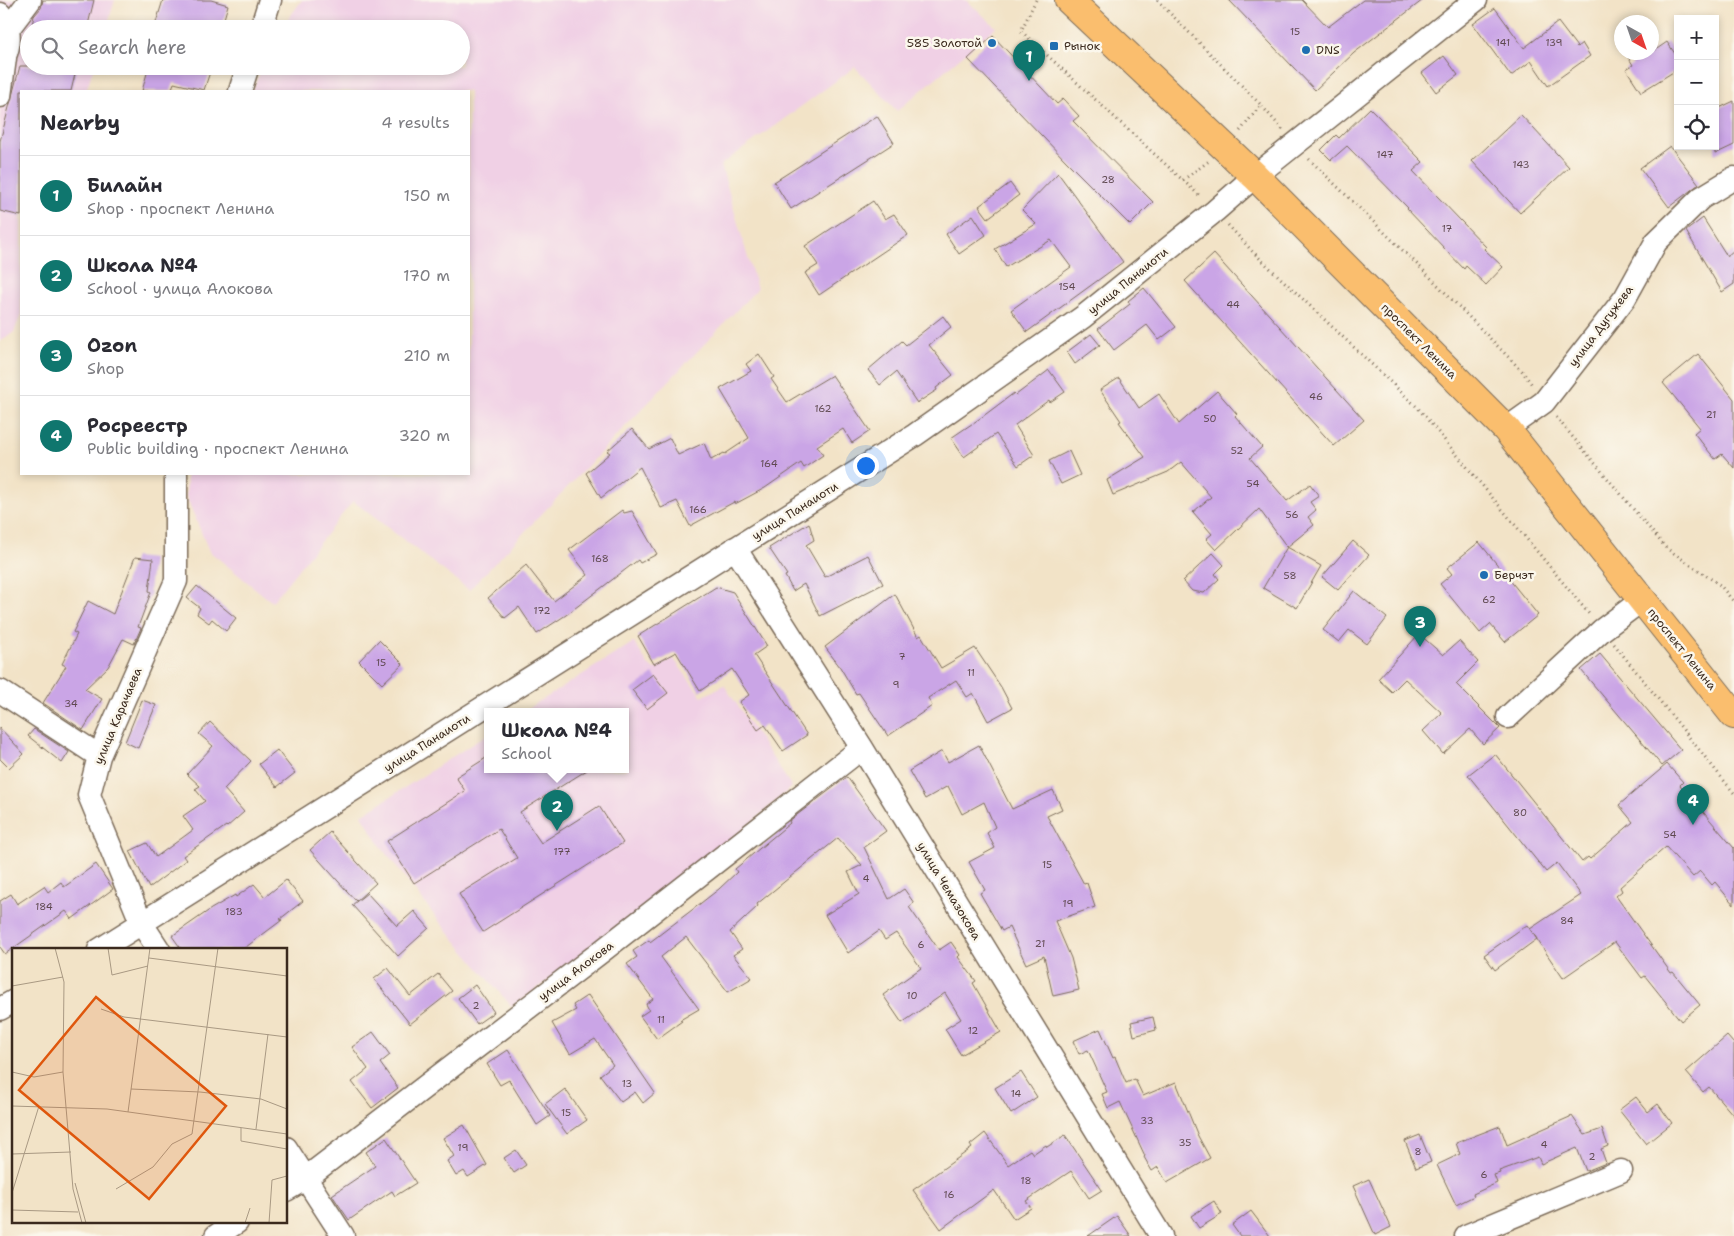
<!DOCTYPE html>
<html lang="en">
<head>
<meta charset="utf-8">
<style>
	:root { --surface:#fff; --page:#f7f7f7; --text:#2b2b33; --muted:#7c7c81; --line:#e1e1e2; --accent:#0f766e }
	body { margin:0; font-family:"Shantell Sans",sans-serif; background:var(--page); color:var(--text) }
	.controls { position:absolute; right:15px; top:15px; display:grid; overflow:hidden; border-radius:0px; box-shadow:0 2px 8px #0003 }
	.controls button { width:45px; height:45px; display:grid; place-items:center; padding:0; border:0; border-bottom:1px solid var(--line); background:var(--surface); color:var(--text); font:25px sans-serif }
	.compass { position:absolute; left:1614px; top:15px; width:45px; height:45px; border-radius:50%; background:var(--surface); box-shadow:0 2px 8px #0003; rotate:140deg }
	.you { position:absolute; left:865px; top:465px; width:18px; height:18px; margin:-12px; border:4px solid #fff; border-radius:50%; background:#1a73e8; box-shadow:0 0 0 8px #1a73e833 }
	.badge { display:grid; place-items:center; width:32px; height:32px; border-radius:50%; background:var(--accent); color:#fff; font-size:16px; font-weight:700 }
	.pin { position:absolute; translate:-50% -41px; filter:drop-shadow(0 1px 2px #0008) }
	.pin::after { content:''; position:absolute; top:26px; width:18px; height:15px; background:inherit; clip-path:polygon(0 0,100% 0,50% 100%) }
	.popup { position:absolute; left:484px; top:708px; width:145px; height:65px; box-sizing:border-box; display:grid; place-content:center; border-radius:0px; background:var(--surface); filter:drop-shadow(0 1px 4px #0005); font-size:16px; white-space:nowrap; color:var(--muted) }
	.popup b { font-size:19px; color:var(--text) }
	.popup::after { content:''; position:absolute; left:50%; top:100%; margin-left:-10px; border:10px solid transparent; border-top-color:var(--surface) }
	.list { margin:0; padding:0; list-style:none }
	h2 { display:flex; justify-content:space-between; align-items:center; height:65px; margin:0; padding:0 20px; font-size:21px }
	h2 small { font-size:16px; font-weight:400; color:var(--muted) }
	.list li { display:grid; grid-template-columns:32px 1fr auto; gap:15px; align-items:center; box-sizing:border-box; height:80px; padding:0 20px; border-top:1px solid var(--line) }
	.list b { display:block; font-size:19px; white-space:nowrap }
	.list p { margin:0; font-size:16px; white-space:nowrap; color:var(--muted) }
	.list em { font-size:16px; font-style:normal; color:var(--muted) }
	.icon { flex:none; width:28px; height:28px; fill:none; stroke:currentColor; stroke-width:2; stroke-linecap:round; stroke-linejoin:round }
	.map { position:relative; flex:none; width:1734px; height:1236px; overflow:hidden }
	.search { position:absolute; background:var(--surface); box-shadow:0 2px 8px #0003; left:20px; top:20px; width:450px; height:55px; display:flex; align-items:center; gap:12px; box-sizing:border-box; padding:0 18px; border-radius:28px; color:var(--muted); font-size:19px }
	.panel { position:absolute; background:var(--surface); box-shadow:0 2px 8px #0003; left:20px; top:90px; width:450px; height:385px; border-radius:0px }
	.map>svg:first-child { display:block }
</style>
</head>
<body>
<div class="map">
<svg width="1734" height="1236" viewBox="0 0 1734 1236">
	<rect width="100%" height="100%" fill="#fbf7ec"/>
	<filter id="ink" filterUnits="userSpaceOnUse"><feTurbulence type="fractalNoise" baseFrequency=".02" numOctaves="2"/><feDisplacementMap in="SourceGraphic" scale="10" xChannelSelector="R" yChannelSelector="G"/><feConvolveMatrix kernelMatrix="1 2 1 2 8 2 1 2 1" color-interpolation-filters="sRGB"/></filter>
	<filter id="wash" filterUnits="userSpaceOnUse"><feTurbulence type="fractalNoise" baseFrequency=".0096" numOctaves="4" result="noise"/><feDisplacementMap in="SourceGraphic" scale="20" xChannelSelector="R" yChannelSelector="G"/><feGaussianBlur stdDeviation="1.12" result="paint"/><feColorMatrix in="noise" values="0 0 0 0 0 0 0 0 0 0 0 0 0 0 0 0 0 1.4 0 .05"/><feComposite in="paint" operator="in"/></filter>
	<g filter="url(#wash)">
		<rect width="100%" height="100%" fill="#f2e3c7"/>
		<path fill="#f0d0e5" d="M0,0H115L106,29H29V66H94L86,91H21V315L14,332L0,342Z
			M302,0H966L996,27L897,111L855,67L721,165L757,289L469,590L353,501L272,602L209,551L186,496L187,474H469V91H252L263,66H461V29H281Z
			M634,642L648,665L655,669L673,658L702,697L724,685L792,787L687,879L512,1007L438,920L382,848L362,815L488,734V770H626V712H523Z"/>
		<g id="blocks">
			<path fill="#caa5e6" d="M43,0H94L87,29H31L34,16L41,8Z
				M163,0H211L228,5L221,29H154Z
				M1229,0H1302L1328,27L1363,0H1423L1354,53L1315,90Z
				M1495,8L1524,48L1558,22L1577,47L1582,43L1590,56L1548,86L1531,61L1511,76L1473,24Z
				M993,36L1057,104L1063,99L1079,116L1073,121L1153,202L1130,225L1066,161L968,59Z
				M1667,42L1678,58V69L1641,92L1626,69L1633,65L1625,52L1651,53Z
				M1444,56L1458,75L1436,92L1422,73Z
				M20,66H77L71,91H21V216L0,211V141Z
				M149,66H212L204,90L174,83L171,91H142Z
				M1734,101V145L1715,154V110Z
				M1370,108L1423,162L1413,171L1486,247L1484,249L1503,267L1486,285L1466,266L1464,269L1407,209L1408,208L1347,146L1331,160L1321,150L1336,135L1339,138Z
				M1521,115L1569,167L1520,213L1472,161Z
				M877,116L894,143L791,209L774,182Z
				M1670,146L1699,184L1669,207L1640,168Z
				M1058,173L1123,262L1027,332L1011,310L1071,267L1051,240L1006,267L995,249L1036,224L1022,210Z
				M1010,183L1019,195L988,218L979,206Z
				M873,201L885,219L894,214L908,235L819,295L805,273L818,265L805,246Z
				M973,215L986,235L959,254L946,234Z
				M1703,218L1727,256L1734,250V284L1722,292L1686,231Z
				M1214,254L1364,420L1334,446L1185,281Z
				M1144,288L1176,327L1159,340L1147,325L1114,350L1098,329L1130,304L1128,301Z
				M943,316L951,327L929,345L953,375L936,388L937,390L917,403L896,372L880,385L868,370L902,341L906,345Z
				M1091,334L1100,345L1075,364L1067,352Z
				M759,354L774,377L771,379L787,402L832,375L870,431L852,443L843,429L817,446L823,455L804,468L801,463L765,488L735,504L734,502L690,526L677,501L661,508L640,467L601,498L586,473L610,453L607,451L632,429L649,449L670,438L678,455L704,443L711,460L724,453L725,454L749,438L720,389L751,371L746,364Z
				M1698,354L1734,399V468L1722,454L1715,459L1694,433L1700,428L1663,383Z
				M1049,370L1065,392L1050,402L1049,400L1015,425L1034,455L1018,466L996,434L964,457L951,438L982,417L1014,393L1016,395Z
				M1119,378L1139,408L1159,394L1179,424L1217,391L1237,414L1235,416L1262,447L1250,458L1287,501L1310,484L1319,496L1310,502L1316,510L1308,517L1314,525L1287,547L1259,509L1216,550L1206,539L1212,534L1193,512L1211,497L1181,462L1168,472L1113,495L1107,480L1145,457L1119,422L1121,421L1100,390Z
				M1069,451L1080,475L1061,484L1049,461Z
				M622,510L624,513L632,511L657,554L640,563L638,560L566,615L537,634L519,607L505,618L488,598L526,565L554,601L588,575L569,550Z
				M809,523L814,540L806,545L825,577L868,555L883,584L820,616L804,584L793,591L785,576L787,575L769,548Z
				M1353,541L1369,555L1338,590L1322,577Z
				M1479,542L1538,615L1505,642L1490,624L1480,633L1440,584L1452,574L1447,568Z
				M1287,547L1321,566L1297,608L1263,588Z
				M1213,553L1224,565L1215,574L1219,579L1204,593L1192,591L1183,581Z
				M135,557L153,559L149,591L151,592L138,627L141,628L134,644L123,639L108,667L85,689L102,699L83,730L43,703L66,666L62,664L77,634L73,632L88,601L113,614Z
				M197,586L236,618L226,631L212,619L209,623L197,614L200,608L187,598Z
				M716,587L733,592L767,646L754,655L807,735L783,751L765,725L758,730L739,702L749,695L732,669L700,691L676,652L654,664L638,636Z
				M1354,591L1387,618L1367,644L1349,630L1339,642L1323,630Z
				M895,594L918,637L921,635L941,668L975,648L1001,687L1012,708L988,721L973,693L967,697L956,680L928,698L932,706L888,736L859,693L856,694L840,667L825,647Z
				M1419,634L1443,655L1459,641L1478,662L1456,684L1500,728L1483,744L1470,729L1443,754L1423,731L1442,713L1405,679L1392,692L1378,679Z
				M379,640L403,664L382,684L359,661Z
				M1600,654L1681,750L1662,766L1581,670Z
				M653,674L668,693L647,709L632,690Z
				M142,700L156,705L138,748L125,742Z
				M210,722L251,761L224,789L244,812L227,827L226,826L183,856L186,860L149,888L130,851L147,843L156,857L193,830L183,816L205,801L195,789L200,786L187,774L213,746L199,734Z
				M0,728L24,754L9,768L0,759Z
				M34,729L69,752L62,763L28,736Z
				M979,745L1012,809L1053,790L1062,809L1047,816L1084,884L1087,883L1095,907L1055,921L1071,958L1079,990L1053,996L1044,956L1026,964L1009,927L1002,931L980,893L985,890L969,862L995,848L987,833L995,827L984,802L962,814L948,786L925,799L909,771L942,751L948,762Z
				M277,750L295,773L277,787L259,764Z
				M1495,754L1582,862L1588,857L1590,859L1633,822L1619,805L1667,764L1683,782L1680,785L1734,848V905L1715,882L1712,885L1700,871L1693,877L1666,847L1620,887L1622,891L1616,896L1671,973L1673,972L1700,1005L1681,1021L1645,976L1642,978L1615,942L1563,978L1530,929L1581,895L1557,863L1546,872L1468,775Z
				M486,758L488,762V770H587L520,812L541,843L599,806L623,843L483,932L459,894L517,858L499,829L414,883L387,841L465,791L456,777Z
				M847,777L886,831L864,847L889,899L904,889L914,903L909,907L939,950L951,942L960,955L958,957L976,981L973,983L1001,1032L961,1055L945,1029L961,1019L945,993L902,1023L883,995L921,968L896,933L885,940L879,931L848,953L825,915L859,894L848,872L862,865L838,838L757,904L758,906L730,932L742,949L733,955L752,978L728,992L686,937L661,957L699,1009L680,1020L682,1021L657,1039L640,1016L649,1010L646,1004L653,999L627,964L637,957L633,951L649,940L650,942L692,910L719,889L737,872L735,869L790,823L789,821Z
				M330,832L376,883L356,901L310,850Z
				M96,864L113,889L72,919L66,911L5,954L0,947V901L11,894L17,904L44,886L48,892L61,882L64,887Z
				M286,880L303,901L280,919L282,920L242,950H182L172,936L211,909L235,895L236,897L254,884L265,897Z
				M367,893L397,926L414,911L429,928L398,956L352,905Z
				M1527,925L1537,939L1495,970L1484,955Z
				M388,968L410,996L438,974L452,991L410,1024L374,979Z
				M475,985L494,1012L477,1024L458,998Z
				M588,995L655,1093L643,1103L635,1092L621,1102L600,1075L613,1065L595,1039L570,1054L552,1023L576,1010L573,1005Z
				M1153,1017L1156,1030L1134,1036L1131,1022Z
				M1100,1029L1113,1058L1115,1057L1126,1083L1135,1079L1143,1096L1176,1082L1198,1136L1210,1158L1167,1183L1158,1167L1152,1171L1144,1157L1145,1156L1120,1102L1108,1108L1102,1094L1107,1092L1088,1050L1079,1054L1073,1041Z
				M373,1032L390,1055L380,1063L398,1088L372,1108L352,1082L368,1069L352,1047Z
				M1727,1036L1734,1044V1116L1709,1087L1703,1092L1686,1072Z
				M508,1050L550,1116L537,1125L509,1080L500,1085L487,1064Z
				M1021,1072L1037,1097L1011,1114L995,1088Z
				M565,1089L587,1120L567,1134L545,1104Z
				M1636,1097L1648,1112L1658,1104L1672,1123L1646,1144L1619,1110Z
				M1572,1116L1585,1135L1602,1129L1608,1146L1601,1149L1606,1163L1586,1171L1577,1148L1541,1164L1538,1157L1499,1171L1500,1173L1494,1175L1497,1183L1473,1194L1474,1196L1456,1205L1437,1165L1460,1154L1456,1143L1500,1126L1507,1145Z
				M464,1125L487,1165L468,1177L464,1171L456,1176L447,1161L454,1156L443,1138Z
				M985,1133L1008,1165L1030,1150L1033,1154L1046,1145L1047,1147L1065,1135L1102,1190L1089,1198L1071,1171L1026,1201L1031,1208L1014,1219L994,1190L941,1229L913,1190L972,1148L970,1145Z
				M1420,1135L1431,1162L1416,1168L1405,1141Z
				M386,1138L416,1183L395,1196L392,1191L349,1220L332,1195L375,1166L366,1152Z
				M516,1150L526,1165L514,1173L504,1158Z
				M1369,1179L1391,1227L1375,1235L1353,1186Z
				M1214,1201L1222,1214L1199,1228L1191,1216Z
				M1251,1211L1270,1236H1240L1232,1225Z
				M1117,1216L1131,1236H1088Z"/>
		</g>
	</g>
	<g filter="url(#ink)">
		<use href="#blocks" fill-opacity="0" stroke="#7b6b59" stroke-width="1"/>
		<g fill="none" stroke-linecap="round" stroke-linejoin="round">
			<defs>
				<path id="minor" d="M0,14C3,19 7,24 8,30C10,40 8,56 0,62
					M8,29L30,0
					M261,29L270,0
					M240,91L248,66
					M0,96L5,58
					M1506,429L1544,402L1625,298L1656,242L1701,198L1734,178
					M735,548L862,748L1161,1236
					M0,691L99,756
					M1508,717L1602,630L1642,600
					M99,950L915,435L1083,317L1215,211L1255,176L1476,0
					M159,950L142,924L89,795L99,756L176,581V474
					M0,1009L14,1001
					M286,1148L343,1236
					M286,1190L306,1178L602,951L862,748
					M216,1236L237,1222
					M1466,1236L1621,1171"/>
				<path id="major" d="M1069,0L1255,176L1506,429L1734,715"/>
			</defs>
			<use href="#minor" stroke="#7b6b59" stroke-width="25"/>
			<use href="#major" stroke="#7b6b59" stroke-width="30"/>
			<path stroke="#7b6b59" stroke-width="3" stroke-dasharray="1 4" stroke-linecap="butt" d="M1036,0L1021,31L1201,197
				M1157,0L1261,105
				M1240,131L1261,105L1283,130
				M1309,159L1424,271L1522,371L1533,386
				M1183,180L1209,161
				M1228,225L1252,251L1418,408L1589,614
				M1556,417L1666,548L1720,585L1734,602
				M1614,644L1734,793"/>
			<use href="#minor" stroke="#fff" stroke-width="22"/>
			<use href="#major" stroke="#fabe6e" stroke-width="28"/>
		</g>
	</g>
	<g fill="#1f6fb2" stroke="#fbf7ec" stroke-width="2">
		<circle cx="992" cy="43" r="5"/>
		<rect x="1049" y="41" width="10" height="10" rx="2.5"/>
		<circle cx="1306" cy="50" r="5"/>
		<circle cx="1484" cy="575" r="5"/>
	</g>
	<g text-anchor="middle" stroke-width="5" stroke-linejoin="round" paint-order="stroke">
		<g font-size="10" fill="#5f4950">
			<text x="1295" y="35">15</text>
			<text x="1503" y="46">141</text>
			<text x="1554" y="46">139</text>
			<text x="1385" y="158">147</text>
			<text x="1521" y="168">143</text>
			<text x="1108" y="183">28</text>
			<text x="1447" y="232">17</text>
			<text x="1067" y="290">154</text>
			<text x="1233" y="308">44</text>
			<text x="1316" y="400">46</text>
			<text x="823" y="412">162</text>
			<text x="1711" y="418">21</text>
			<text x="1210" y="422">50</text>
			<text x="1237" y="454">52</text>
			<text x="769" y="467">164</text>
			<text x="1253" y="487">54</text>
			<text x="698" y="513">166</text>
			<text x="1292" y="518">56</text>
			<text x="600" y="562">168</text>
			<text x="1290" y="579">58</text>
			<text x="1489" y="603">62</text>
			<text x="542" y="614">172</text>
			<text x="902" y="660">7</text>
			<text x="381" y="666">15</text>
			<text x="971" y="676">11</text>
			<text x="896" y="688">9</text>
			<text x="71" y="707">34</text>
			<text x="1520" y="816">80</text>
			<text x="1670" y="838">54</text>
			<text x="562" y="855">177</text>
			<text x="1047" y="868">15</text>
			<text x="866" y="882">4</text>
			<text x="1068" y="907">19</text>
			<text x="44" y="910">184</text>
			<text x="234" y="915">183</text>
			<text x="1567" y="924">84</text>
			<text x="1040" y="947">21</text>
			<text x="921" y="948">6</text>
			<text x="912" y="999">10</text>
			<text x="476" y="1009">2</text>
			<text x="661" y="1023">11</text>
			<text x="973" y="1034">12</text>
			<text x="627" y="1087">13</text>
			<text x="1016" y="1097">14</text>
			<text x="566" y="1116">15</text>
			<text x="1147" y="1124">33</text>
			<text x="1185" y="1146">35</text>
			<text x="1544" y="1148">4</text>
			<text x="463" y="1151">19</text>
			<text x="1418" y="1155">8</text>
			<text x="1592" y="1160">2</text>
			<text x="1484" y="1178">6</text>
			<text x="1026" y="1184">18</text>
			<text x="949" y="1198">16</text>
		</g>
		<g font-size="12" fill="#3b2a1e" stroke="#fbf7ec" text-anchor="start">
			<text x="982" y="47" text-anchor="end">585 Золотой</text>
			<text x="1064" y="50">Рынок</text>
			<text x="1316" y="54">DNS</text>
			<text x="1494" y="579">Берчэт</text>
		</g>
		<g font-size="12" fill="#3b2a1e" stroke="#fbf7ec">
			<text transform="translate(1128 281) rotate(-39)" y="4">улица Панаиоти</text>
			<text transform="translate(1601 326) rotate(-53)" y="4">улица Дугужева</text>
			<text transform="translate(1419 341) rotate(45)" y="4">проспект Ленина</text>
			<text transform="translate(795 511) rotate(-32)" y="4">улица Панаиоти</text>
			<text transform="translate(1682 649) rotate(51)" y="4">проспект Ленина</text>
			<text transform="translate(118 716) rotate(-67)" y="4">улица Карачаева</text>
			<text transform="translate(427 743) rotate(-32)" y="4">улица Панаиоти</text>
			<text transform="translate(949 891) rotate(59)" y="4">улица Чемазокова</text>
			<text transform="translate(576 971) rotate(-37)" y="4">улица Алокова</text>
		</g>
	</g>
	<g transform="translate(12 948)">
		<rect width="275" height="275" fill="#f2e3c7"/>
		<path fill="none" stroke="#a99983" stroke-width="1" d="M43,0L52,34L51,124L61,241L70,275M96,0L100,27L136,18M137,10L275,28M0,38L51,29M89,61L112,69L275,89M0,124L22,129L51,124M119,141L188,144L249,151L275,161M0,158L95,161L275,186M116,164L138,0M229,180V193L275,201M244,181L256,86M0,206L59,204M63,235L74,275M104,241L141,219L160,196L180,186L206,0M0,245L27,158M0,262L66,264M233,275L238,260M257,275L260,232L275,228"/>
		<path fill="#df570d" fill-opacity="0.15" stroke="#df570d" stroke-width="2.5" d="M84,49L214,158L137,251L7,142Z"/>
		<rect width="275" height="275" fill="none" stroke="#3b2a1e" stroke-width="2.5"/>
	</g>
</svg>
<div class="controls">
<button>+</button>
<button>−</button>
<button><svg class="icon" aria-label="locate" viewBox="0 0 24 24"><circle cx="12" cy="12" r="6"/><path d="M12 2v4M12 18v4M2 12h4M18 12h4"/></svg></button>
</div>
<svg class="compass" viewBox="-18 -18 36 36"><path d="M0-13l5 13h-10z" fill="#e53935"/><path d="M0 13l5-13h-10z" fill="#7c7c81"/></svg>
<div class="you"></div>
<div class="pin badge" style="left:1029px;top:81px">1</div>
<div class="pin badge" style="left:557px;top:831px">2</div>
<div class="popup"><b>Школа №4</b>School</div>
<div class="pin badge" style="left:1420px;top:647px">3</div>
<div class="pin badge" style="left:1693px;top:825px">4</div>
<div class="search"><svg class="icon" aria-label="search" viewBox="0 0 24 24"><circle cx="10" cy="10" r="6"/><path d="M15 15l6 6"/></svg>Search here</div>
<section class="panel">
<h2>Nearby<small>4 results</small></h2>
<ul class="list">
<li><span class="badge">1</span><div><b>Билайн</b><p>Shop · проспект Ленина</p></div><em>150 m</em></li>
<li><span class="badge">2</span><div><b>Школа №4</b><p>School · улица Алокова</p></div><em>170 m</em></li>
<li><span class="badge">3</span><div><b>Ozon</b><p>Shop</p></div><em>210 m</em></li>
<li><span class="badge">4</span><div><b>Росреестр</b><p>Public building · проспект Ленина</p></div><em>320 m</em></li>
</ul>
</section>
</div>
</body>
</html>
